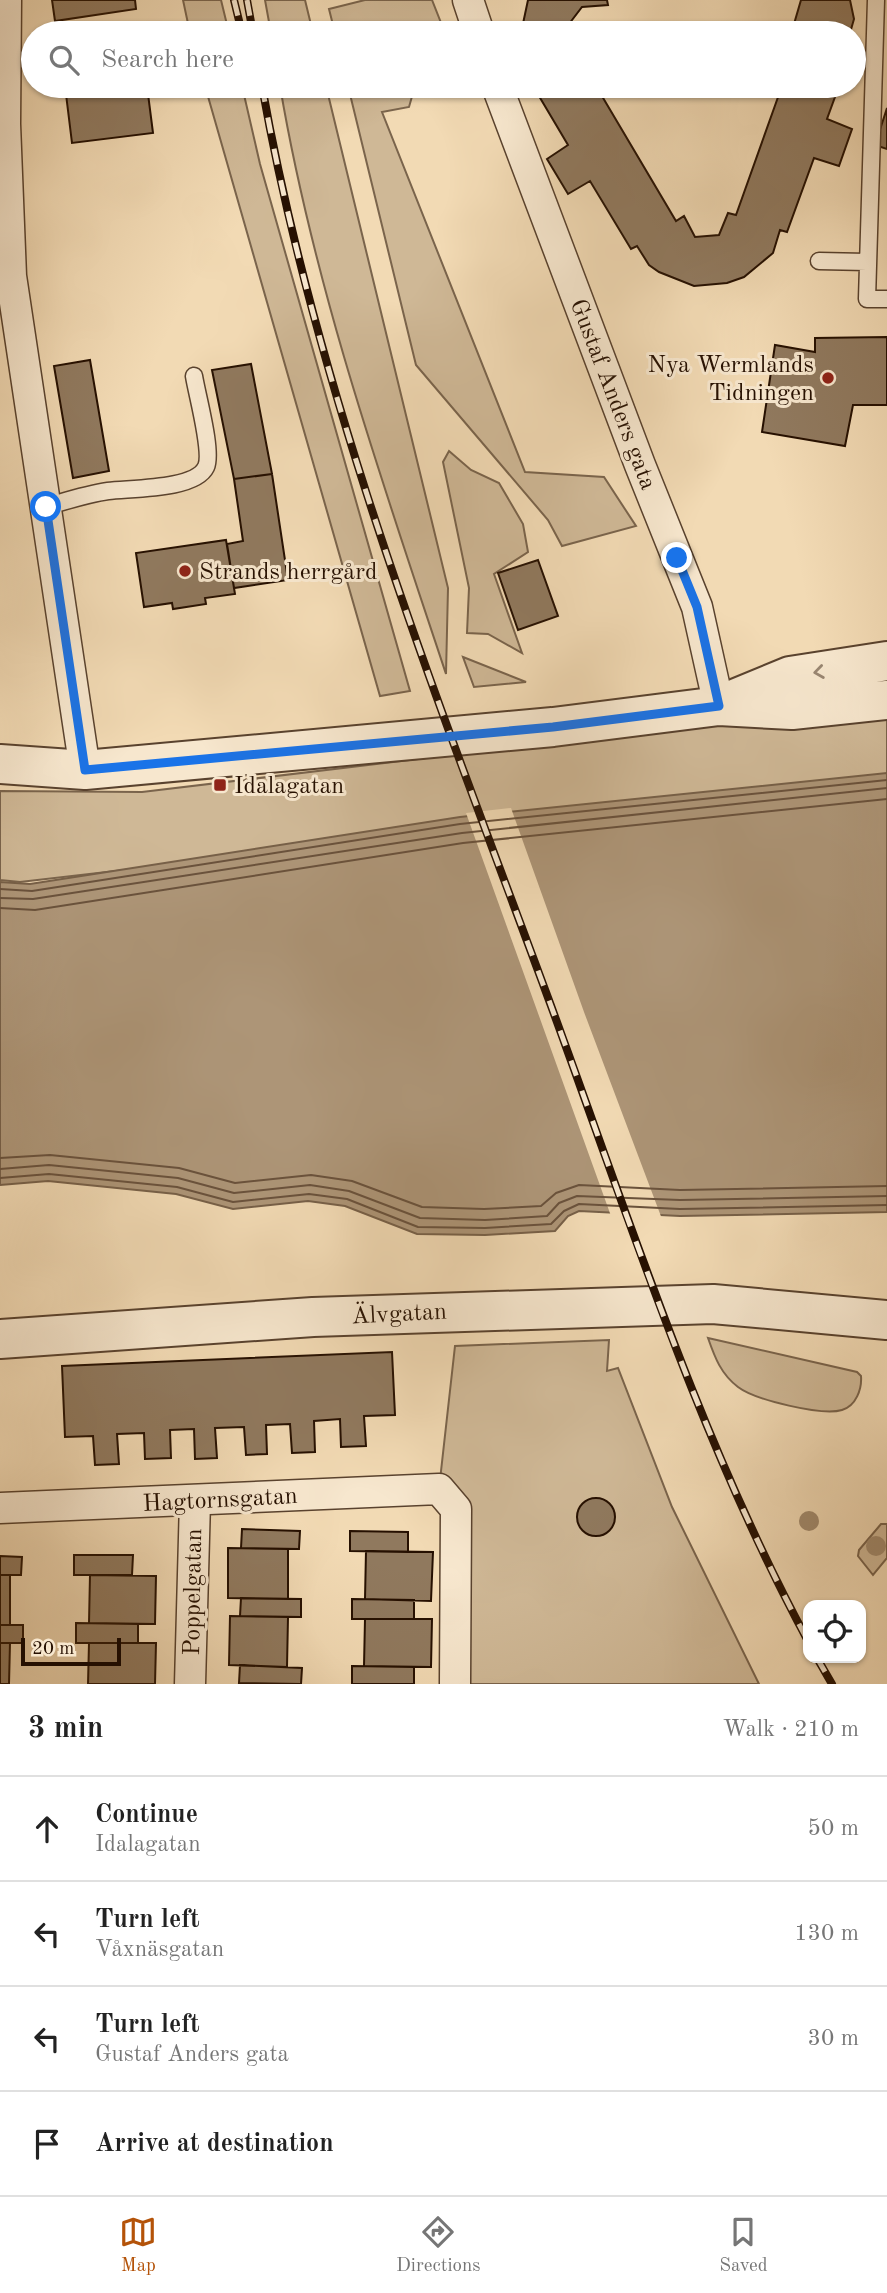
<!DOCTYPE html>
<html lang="en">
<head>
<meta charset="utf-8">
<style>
	:root { --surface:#fff; --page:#f2f2f2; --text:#222; --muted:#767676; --line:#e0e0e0; --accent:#b45309 }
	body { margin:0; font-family:"Old Standard TT",serif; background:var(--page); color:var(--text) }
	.controls { position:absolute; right:21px; bottom:21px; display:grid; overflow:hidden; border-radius:14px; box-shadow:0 2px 5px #0004 }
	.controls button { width:63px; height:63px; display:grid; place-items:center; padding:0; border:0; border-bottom:2px solid var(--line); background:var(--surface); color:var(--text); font:35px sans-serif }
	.scale { position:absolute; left:21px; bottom:18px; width:100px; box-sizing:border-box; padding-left:7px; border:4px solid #261001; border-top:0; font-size:19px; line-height:24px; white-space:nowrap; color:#261001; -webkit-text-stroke:5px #f7e7ce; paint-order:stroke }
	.stop { position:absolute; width:21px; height:21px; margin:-16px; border:5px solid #1a73e8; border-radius:50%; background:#fff }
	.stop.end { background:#1a73e8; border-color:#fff; box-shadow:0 2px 7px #0008 }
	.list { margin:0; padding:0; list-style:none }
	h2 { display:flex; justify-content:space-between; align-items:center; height:91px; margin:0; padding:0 28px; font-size:30px }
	h2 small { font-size:23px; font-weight:400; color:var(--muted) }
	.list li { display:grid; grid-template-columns:46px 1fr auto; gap:21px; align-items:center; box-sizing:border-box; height:105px; padding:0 28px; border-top:2px solid var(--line) }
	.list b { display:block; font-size:26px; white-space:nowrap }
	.list p { margin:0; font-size:23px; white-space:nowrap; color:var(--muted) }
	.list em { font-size:23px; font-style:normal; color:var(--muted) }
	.icon { flex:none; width:38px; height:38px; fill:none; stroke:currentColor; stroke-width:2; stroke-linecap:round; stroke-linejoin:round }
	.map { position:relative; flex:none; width:887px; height:1684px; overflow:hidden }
	.search { position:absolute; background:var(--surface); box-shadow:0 2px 5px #0004; left:21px; right:21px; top:21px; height:77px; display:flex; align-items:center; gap:18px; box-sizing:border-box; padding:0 24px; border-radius:38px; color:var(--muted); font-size:26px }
	.sheet { height:511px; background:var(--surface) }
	nav { display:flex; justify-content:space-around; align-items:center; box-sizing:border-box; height:98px; border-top:2px solid var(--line); background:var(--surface); font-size:19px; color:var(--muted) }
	nav a { display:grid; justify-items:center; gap:4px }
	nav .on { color:var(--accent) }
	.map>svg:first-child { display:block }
</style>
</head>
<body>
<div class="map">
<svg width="887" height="1684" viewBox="0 0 887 1684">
	<rect width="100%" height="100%" fill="#f2dab4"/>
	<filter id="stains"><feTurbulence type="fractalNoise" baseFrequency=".00286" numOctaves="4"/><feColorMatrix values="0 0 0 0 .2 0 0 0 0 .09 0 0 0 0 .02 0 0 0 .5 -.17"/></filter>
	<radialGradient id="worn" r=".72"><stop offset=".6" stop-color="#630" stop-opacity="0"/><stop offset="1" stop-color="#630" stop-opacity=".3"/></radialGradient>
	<path fill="#cfb896" stroke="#7a644c" stroke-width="2" d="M183,0H221L229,33H190Z
		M265,0H305L313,33H271Z
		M365,0H432L445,33H335L329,9Z
		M205,86H242L260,164L410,691L380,696Z
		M280,86H326L448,588L446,674C382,481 314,287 280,86Z
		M348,86H415L409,107L382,112L525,472L604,477L636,526L562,546L548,520L416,365Z
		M449,451L471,470L499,483L523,524L528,552L494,574L522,653L488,634L467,633L469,588L443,462Z
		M463,657L526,682L474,687Z
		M887,703V782L20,882L0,880V791L142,792Z
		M708,1338L857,1372L861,1376C862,1389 856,1406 842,1410C822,1416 755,1400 738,1387C721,1374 715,1358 708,1338Z
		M609,1340L607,1371L618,1368L672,1507L759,1684H455L439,1489L455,1346Z
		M881,1524H887V1558L873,1575L858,1556L859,1550Z"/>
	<path fill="#ad9577" stroke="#776048" stroke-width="2" d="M887,773V1212L680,1216L579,1211L568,1216L555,1231L485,1235L417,1234L345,1206L308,1201L233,1209L176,1194L48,1181L0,1185V882L30,884L460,817Z"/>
	<path fill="#f2dab4" d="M511,808L584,1012L662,1219L611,1216L466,813Z"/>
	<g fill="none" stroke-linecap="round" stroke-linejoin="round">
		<path stroke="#6a523c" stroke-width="2" d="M0,889L32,891L460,824L887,780
			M0,898L33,899L462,833L887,788
			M0,908L35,910L463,843L887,799
			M0,1158L50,1155L179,1168L235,1183L311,1175L352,1181L422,1207L484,1209L541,1206L556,1193L579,1185L680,1190L887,1186
			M0,1169L49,1165L178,1178L234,1193L310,1185L349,1191L420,1218L485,1220L547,1216L559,1203L577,1196L680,1200L887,1196
			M0,1178L49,1174L177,1187L233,1202L309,1194L347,1199L418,1227L485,1228L551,1224L564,1211L579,1204L680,1209L887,1205"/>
	</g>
	<path fill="#90795e" stroke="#261001" stroke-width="2" d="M52,0H135L136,9L55,21Z
		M528,0H607L608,5L582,7L569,24L574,33H521Z
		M801,0H850L854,19L850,33H800L802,28L794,24Z
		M65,86H147L153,133L72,143Z
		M533,86H596L676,221L684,216L695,237L719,235L728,213L736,215L782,86H839L827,119L852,129L839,166L814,158L787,232L780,230L773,253L744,277L727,283L694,286L659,272L649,265L637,246L631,249L590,181L568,194L547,159L568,145Z
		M887,108V149L875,145Z
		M887,337V405H853L845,446L762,432L775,345L815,352V338Z
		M90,360L109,471L73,478L54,366Z
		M251,364L272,474L234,479L212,370Z
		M272,474L288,580L234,588L227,544L243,541L234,479Z
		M226,540L235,594L205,598L206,604L173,609L172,603L144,607L136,553Z
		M538,560L558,616L518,630L498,573Z
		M392,1352L395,1415L364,1416L366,1446L341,1447L340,1419L314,1421L315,1452L292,1453L290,1424L266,1425L267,1454L246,1455L244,1427L215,1428L217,1458L195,1459L194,1429L170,1430L171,1458L145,1459L144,1433L117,1434L119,1464L95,1465L93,1436L65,1437L62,1366Z
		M577 1517a19 19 0 1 1 38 0a19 19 0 1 1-38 0Z
		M242,1529L300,1531L299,1549L241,1548Z
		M350,1531L408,1532V1552L350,1551Z
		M228,1548L288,1549V1599L228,1598Z
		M366,1551L433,1552L431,1601L365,1599Z
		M74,1555H133L132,1575H74Z
		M0,1556L22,1557L21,1575H0Z
		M0,1575H10V1625H0Z
		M90,1575L156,1576L155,1624L89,1623Z
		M241,1598L301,1599V1617L240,1616Z
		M352,1599L414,1600V1619H352Z
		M230,1616L288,1617L287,1667L229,1665Z
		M365,1619H432L431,1667L364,1666Z
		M76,1623L138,1624V1643H76Z
		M0,1625H23V1643H0Z
		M0,1643H10L9,1684H0Z
		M89,1643H156L155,1684H88Z
		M240,1665L302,1668L301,1684L239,1683Z
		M352,1666L414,1667V1684H352Z"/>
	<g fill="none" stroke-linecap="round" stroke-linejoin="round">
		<defs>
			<path id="service" d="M876,0L867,299H887
				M819,261L867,262
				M45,507C66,501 87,494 108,491C131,488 195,490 206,467C213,452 197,395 194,376"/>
			<path id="minor" d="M6,0L5,124L11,276L85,770
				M468,0L479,33
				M497,86L640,465L697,607L719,706
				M0,1508L439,1489L456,1509L455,1684
				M190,1684L195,1501"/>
			<path id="tertiary" d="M727,702L790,676L887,661
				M0,764L85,770L553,727L719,706L792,710L887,700
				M0,1339L313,1317L713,1304L887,1320"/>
		</defs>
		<use href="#service" stroke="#59422e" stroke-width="19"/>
		<use href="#minor" stroke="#59422e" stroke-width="33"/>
		<use href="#tertiary" stroke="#59422e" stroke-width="42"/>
		<use href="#service" stroke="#f7e7ce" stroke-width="16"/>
		<use href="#minor" stroke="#f7e7ce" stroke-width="30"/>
		<use href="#tertiary" stroke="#f7e7ce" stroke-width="38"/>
		<defs>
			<path id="rail" d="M234,0L242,33
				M247,0L253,33
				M262,86C318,402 439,703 550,1003C629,1218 699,1439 808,1641
				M817,1658L832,1684"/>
		</defs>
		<use href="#rail" stroke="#261001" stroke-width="8"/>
		<use href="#rail" stroke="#f7e7ce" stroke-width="5" stroke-dasharray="16" stroke-linecap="butt"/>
	</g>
	<g fill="#a28b6e">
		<circle cx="809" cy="1521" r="10"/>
		<circle cx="876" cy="1546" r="10"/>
	</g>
	<defs><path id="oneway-chevron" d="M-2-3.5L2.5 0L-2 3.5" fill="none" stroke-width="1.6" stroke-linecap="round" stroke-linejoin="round" transform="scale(1.75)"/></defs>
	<use stroke="#998672" href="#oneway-chevron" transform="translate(819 672) rotate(172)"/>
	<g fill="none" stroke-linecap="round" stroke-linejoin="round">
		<path stroke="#1a73e8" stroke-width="9" d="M46,507L85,770L553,727L719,706L697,607L677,558"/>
	</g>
	<g fill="#8f2418" stroke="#f7e7ce" stroke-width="2.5">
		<circle cx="828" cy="378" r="7"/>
		<circle cx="185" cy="571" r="7"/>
		<rect x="213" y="778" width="14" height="14" rx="3.5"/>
	</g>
	<g text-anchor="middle" stroke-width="6" stroke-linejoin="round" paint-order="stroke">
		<g font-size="24" fill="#261001" stroke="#f7e7ce" text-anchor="start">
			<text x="814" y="372" text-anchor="end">Nya Wermlands<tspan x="814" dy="28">Tidningen</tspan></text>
			<text x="199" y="579">Strands herrgård</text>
			<text x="234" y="793">Idalagatan</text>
		</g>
		<g font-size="24" fill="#261001" stroke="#f7e7ce">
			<text transform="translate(614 394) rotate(69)" y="8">Gustaf Anders gata</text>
			<text transform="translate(399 1313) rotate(-3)" y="8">Älvgatan</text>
			<text transform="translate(220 1499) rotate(-3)" y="8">Hagtornsgatan</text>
			<text transform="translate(192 1592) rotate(-89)" y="8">Poppelgatan</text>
		</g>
	</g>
	<rect width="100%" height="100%" filter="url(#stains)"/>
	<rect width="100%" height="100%" fill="url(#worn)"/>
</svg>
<div class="controls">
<button><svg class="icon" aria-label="locate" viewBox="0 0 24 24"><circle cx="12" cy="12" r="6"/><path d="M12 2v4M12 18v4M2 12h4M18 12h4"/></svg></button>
</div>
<div class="scale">20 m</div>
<div class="stop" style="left:46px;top:507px"></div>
<div class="stop end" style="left:677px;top:558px"></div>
<div class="search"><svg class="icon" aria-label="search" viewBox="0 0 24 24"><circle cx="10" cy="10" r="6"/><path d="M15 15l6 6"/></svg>Search here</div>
</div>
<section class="sheet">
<h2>3 min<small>Walk · 210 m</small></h2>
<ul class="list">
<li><svg class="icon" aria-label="ahead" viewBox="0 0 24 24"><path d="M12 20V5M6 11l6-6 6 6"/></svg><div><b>Continue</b><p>Idalagatan</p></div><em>50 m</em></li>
<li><svg class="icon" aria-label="left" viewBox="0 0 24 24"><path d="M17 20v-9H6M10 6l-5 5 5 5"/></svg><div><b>Turn left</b><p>Våxnäsgatan</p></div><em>130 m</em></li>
<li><svg class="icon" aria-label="left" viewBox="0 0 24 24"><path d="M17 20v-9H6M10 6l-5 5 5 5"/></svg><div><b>Turn left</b><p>Gustaf Anders gata</p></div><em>30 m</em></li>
<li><svg class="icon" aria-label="arrive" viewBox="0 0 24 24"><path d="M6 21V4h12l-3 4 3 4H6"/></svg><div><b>Arrive at destination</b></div></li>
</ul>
</section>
<nav>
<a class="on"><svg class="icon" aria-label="map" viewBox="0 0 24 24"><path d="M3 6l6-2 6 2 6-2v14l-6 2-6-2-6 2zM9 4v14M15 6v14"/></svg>Map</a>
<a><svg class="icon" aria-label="directions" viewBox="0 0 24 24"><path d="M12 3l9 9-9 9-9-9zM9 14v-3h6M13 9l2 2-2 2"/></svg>Directions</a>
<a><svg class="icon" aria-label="saved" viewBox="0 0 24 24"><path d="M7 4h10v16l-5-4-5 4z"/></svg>Saved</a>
</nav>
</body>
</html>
